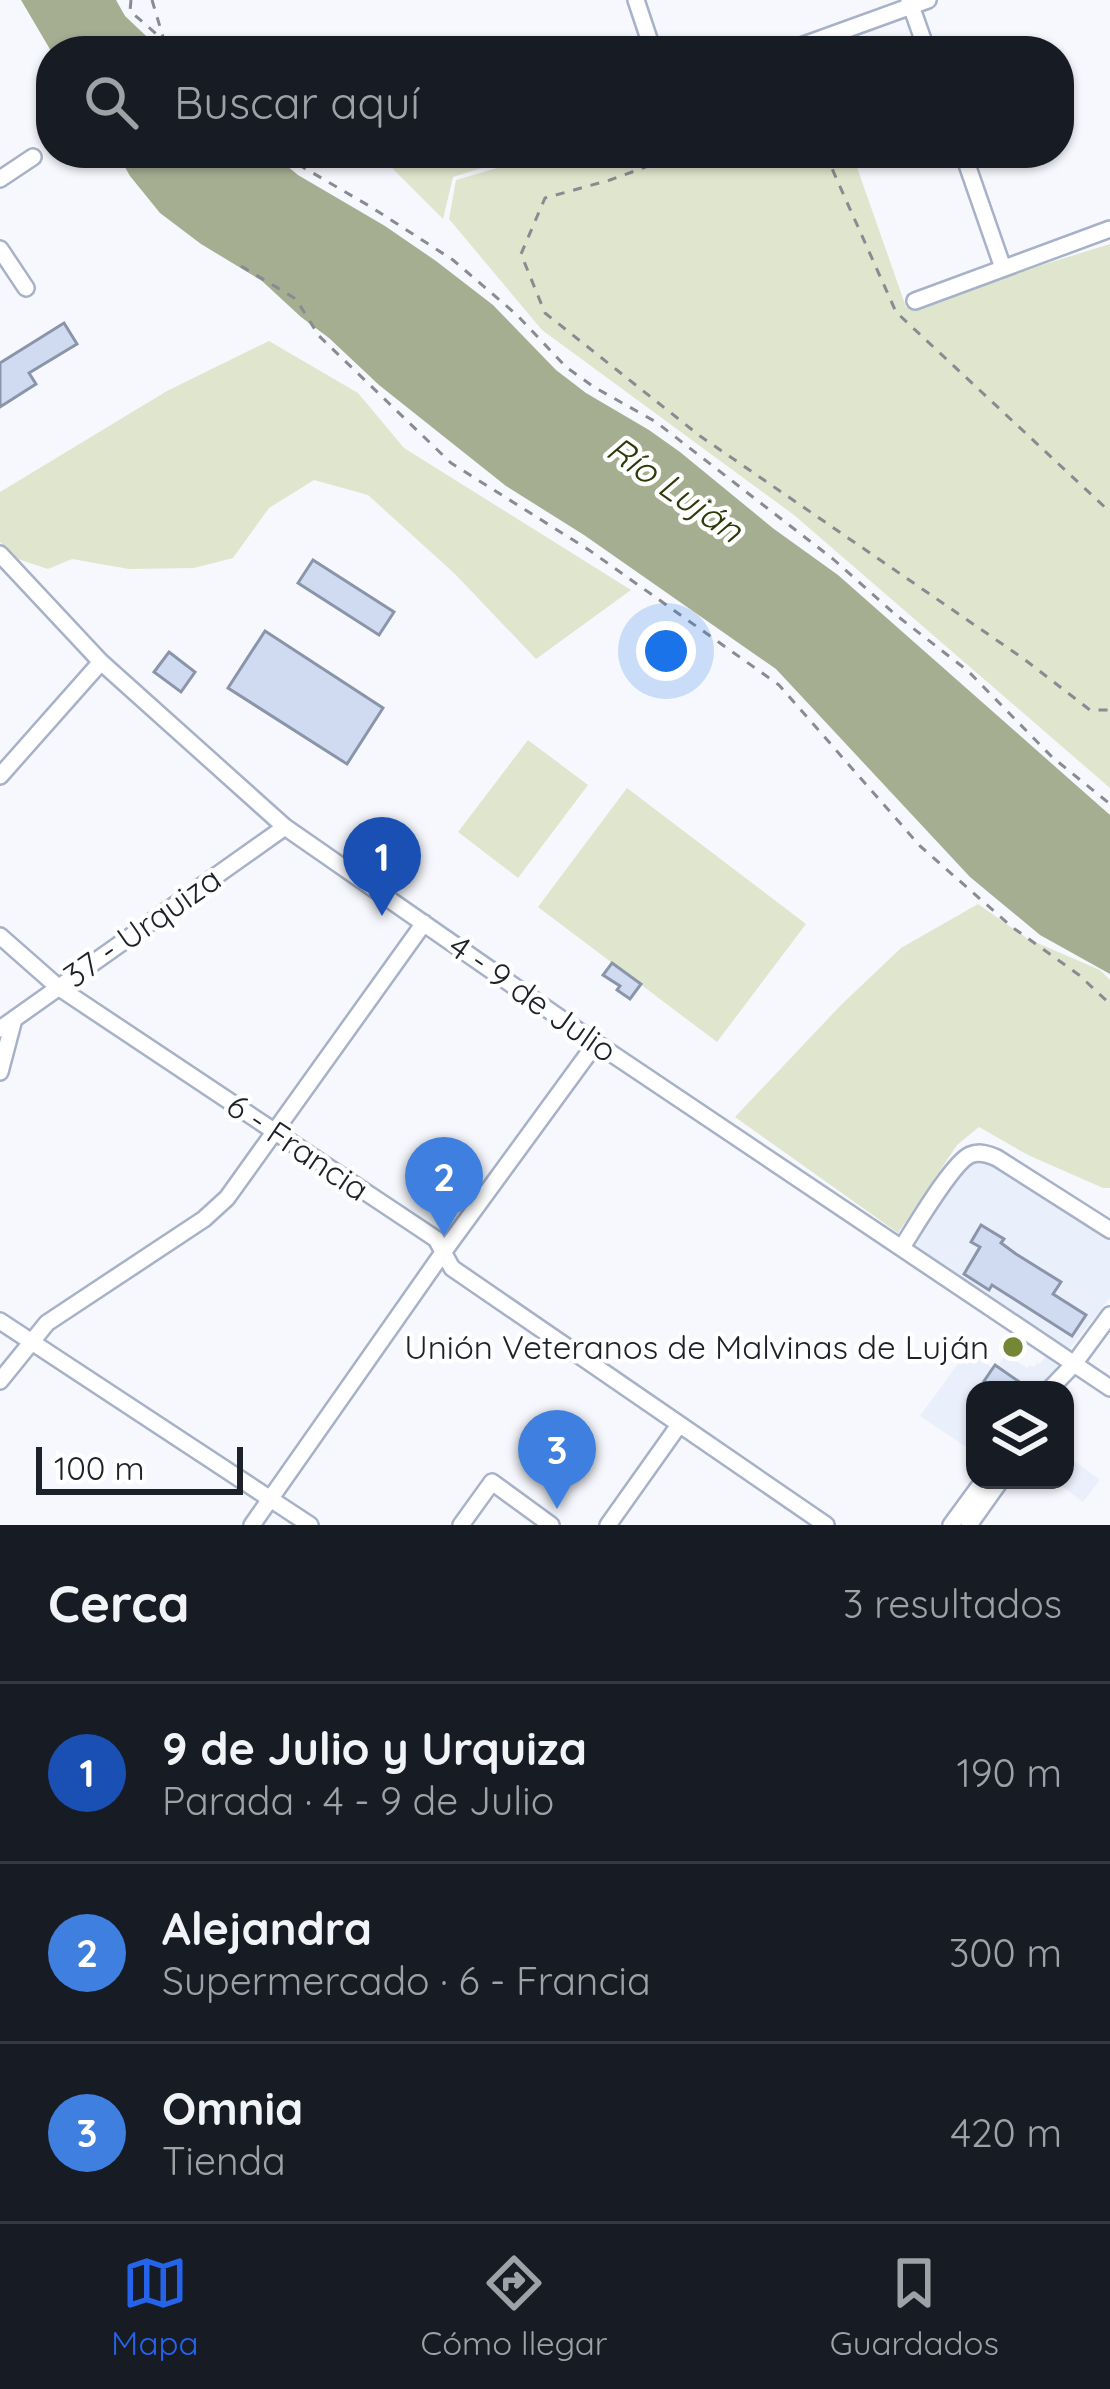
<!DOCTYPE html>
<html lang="es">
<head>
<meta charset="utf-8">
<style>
	:root { --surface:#171b24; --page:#20242c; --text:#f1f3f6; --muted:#9ea1a6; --line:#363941; --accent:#2563eb }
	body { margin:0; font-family:Quicksand,sans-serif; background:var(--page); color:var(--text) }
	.controls { position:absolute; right:36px; bottom:36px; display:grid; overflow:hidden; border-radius:24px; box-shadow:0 3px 9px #0004 }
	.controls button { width:108px; height:108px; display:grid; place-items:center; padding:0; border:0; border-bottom:3px solid var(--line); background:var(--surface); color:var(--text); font:60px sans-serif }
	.scale { position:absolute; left:36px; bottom:30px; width:207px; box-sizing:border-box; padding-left:12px; border:6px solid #1d2129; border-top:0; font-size:33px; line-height:42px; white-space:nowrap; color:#1d2129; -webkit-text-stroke:9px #fff; paint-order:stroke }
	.you { position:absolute; left:666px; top:651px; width:42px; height:42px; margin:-30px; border:9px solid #fff; border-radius:50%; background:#1a73e8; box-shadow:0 0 0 18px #1a73e833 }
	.badge { display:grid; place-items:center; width:78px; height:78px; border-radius:50%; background:var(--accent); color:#fff; font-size:39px; font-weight:700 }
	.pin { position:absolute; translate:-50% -99px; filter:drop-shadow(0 3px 6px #0008) }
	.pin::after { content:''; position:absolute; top:63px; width:42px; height:36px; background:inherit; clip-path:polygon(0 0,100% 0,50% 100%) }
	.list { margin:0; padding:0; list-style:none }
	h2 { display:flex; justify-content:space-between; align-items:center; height:156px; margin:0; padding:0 48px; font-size:51px }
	h2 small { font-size:39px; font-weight:400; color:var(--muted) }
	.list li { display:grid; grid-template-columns:78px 1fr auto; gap:36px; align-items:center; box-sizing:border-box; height:180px; padding:0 48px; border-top:3px solid var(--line) }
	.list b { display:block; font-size:45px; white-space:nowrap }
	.list p { margin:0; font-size:39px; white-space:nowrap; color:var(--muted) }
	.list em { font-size:39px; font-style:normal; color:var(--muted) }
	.icon { flex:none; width:66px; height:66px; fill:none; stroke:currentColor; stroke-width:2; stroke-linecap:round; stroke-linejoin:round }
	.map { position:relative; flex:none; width:1110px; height:1525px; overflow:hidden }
	.search { position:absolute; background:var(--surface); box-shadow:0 3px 9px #0004; left:36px; right:36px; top:36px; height:132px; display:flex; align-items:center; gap:30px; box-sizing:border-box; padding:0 42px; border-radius:48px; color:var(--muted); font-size:45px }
	.sheet { height:696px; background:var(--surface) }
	nav { display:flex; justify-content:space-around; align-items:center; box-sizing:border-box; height:168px; border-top:3px solid var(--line); background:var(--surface); font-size:33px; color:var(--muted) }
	nav a { display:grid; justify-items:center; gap:6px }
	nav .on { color:var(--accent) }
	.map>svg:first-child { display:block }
</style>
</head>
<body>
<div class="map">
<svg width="1110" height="1525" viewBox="0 0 1110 1525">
	<rect width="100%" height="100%" fill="#f6f8fd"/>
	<path fill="#e9effb" d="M982,1156L1110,1235V1298L1070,1348L1060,1347L916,1246L914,1241L961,1164Z
		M968,1350L995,1370L1006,1354L1027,1368L1030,1365L1034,1367L1037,1363L1040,1364L1046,1355L1057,1366L1042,1390H975V1453L920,1416Z
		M1065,1454L1100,1480L1083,1502L1053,1480H1065Z"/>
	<path fill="#dfe6cd" d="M377,153H529L453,177L443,219Z
		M549,153H852L906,307L1110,244V788L794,515L542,330L449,219L456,180Z
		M269,341L358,393L404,448L631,590L536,659L455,574L368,495L314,480L269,508L233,558L194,568L129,569L72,559L48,569L18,559L0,542V492L167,391Z
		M528,740L588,785L518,878L458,832Z
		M627,788L806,924L717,1042L538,907Z
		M978,904L1028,939L1100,970L1110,980V1188H1103L1028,1155L979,1127L957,1145L898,1233L735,1117L841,1005L901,948Z"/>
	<path fill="#a6ae92" d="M21,0H116L125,16L162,51H51Z
		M117,153H271L298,175L385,226L436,261L493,305L556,370L586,393L649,430L680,452L774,529L838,575L1110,815V974L1040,935L970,877L776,669L584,535L506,486L379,385L329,338L301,317L262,281L201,244L160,213L130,176Z"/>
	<path fill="#d0dbf2" stroke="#8b95aa" stroke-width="3" d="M64,323L77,344L29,373L36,384L0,407V363Z
		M313,560L394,612L379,635L298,583Z
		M265,631L383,708L347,764L228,688Z
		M169,652L195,672L181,692L154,672Z
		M612,963L641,984L630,999L617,990L620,986L603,975Z
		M981,1225L1004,1239L1001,1243L1016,1254L1061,1282L1053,1294L1086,1315L1072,1336L992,1285L989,1290L964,1274L980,1247L971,1242Z
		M995,1365L1031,1390H997L984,1381Z"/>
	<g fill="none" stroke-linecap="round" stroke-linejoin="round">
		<defs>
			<path id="minor" d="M636,0L653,51
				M909,0L927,51
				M787,51L928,0
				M963,153L1003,268
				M0,179L33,157
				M0,249L26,288
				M915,301L1110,229
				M0,554L101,662L285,827L596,1043L1110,1388
				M0,776L101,662
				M0,936L58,987L436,1239L452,1268L826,1525
				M0,1029L285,827
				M0,1072L14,1019
				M902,1247C914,1229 952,1163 970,1155C979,1151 988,1154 997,1158L1110,1230
				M0,1321L310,1525
				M0,1381L47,1323L204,1219L227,1198L424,923
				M1049,1390L1074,1364L1110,1315
				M252,1525L442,1254L596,1043
				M461,1525L492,1482L551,1525
				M608,1525L679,1425
				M951,1525L984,1480
				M969,1525L1001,1480"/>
		</defs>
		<use href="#minor" stroke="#a7b1c7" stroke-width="20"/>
		<path stroke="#888b91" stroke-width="3" stroke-dasharray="9 9" stroke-linecap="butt" d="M131,0L130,11L176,51
			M152,0L163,37
			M284,153L294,162L371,207L453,260L517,315L566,367L594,387L656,422L833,559L896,615L968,671L1052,757L1110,804
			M684,153L610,180L545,198L521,254L545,313L700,436L1024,659L1090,710H1110
			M825,153L896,312L1110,512
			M241,266L296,299L319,336L451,463L589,550L779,685L920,846L1012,927L1079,975L1110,1004"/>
		<use href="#minor" stroke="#fff" stroke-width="15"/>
	</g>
	<circle fill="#748737" stroke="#fff" stroke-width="4.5" cx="1013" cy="1347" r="12"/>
	<g text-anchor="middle" stroke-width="9" stroke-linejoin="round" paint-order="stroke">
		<g font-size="33" fill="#1d2129" stroke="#fff">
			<text transform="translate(142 927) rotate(-35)" y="12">37 - Urquiza</text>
			<text transform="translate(533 998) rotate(35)" y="12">4 - 9 de Julio</text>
			<text transform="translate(298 1147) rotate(34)" y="12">6 - Francia</text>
		</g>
		<g font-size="33" fill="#1d2129" stroke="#fff" text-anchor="end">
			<text x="989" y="1359">Unión Veteranos de Malvinas de Luján</text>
		</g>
		<g font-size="36" font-style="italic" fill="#2e3908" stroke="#fff">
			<text transform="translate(675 489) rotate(35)" y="13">Río Luján</text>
		</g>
	</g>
</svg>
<div class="controls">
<button><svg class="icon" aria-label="layers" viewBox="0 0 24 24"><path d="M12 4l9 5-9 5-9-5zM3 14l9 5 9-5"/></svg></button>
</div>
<div class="scale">100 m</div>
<div class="you"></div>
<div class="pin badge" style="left:382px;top:916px;background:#1a4fb4">1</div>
<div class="pin badge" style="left:444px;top:1236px;background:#3f7fe0">2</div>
<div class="pin badge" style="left:557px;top:1509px;background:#3f7fe0">3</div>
<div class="search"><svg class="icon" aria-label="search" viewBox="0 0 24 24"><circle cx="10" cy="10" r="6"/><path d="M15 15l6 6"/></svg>Buscar aquí</div>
</div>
<section class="sheet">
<h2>Cerca<small>3 resultados</small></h2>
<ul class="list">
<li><span class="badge" style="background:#1a4fb4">1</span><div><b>9 de Julio y Urquiza</b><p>Parada · 4 - 9 de Julio</p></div><em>190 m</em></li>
<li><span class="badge" style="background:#3f7fe0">2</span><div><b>Alejandra</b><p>Supermercado · 6 - Francia</p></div><em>300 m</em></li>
<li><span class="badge" style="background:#3f7fe0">3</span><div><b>Omnia</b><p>Tienda</p></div><em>420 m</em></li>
</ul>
</section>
<nav>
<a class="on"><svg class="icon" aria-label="map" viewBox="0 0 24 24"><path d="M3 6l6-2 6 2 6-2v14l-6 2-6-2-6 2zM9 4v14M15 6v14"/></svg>Mapa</a>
<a><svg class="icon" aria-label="directions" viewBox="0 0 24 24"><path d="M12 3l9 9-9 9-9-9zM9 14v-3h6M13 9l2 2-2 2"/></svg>Cómo llegar</a>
<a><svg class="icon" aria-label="saved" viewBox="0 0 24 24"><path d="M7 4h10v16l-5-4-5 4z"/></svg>Guardados</a>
</nav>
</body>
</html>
